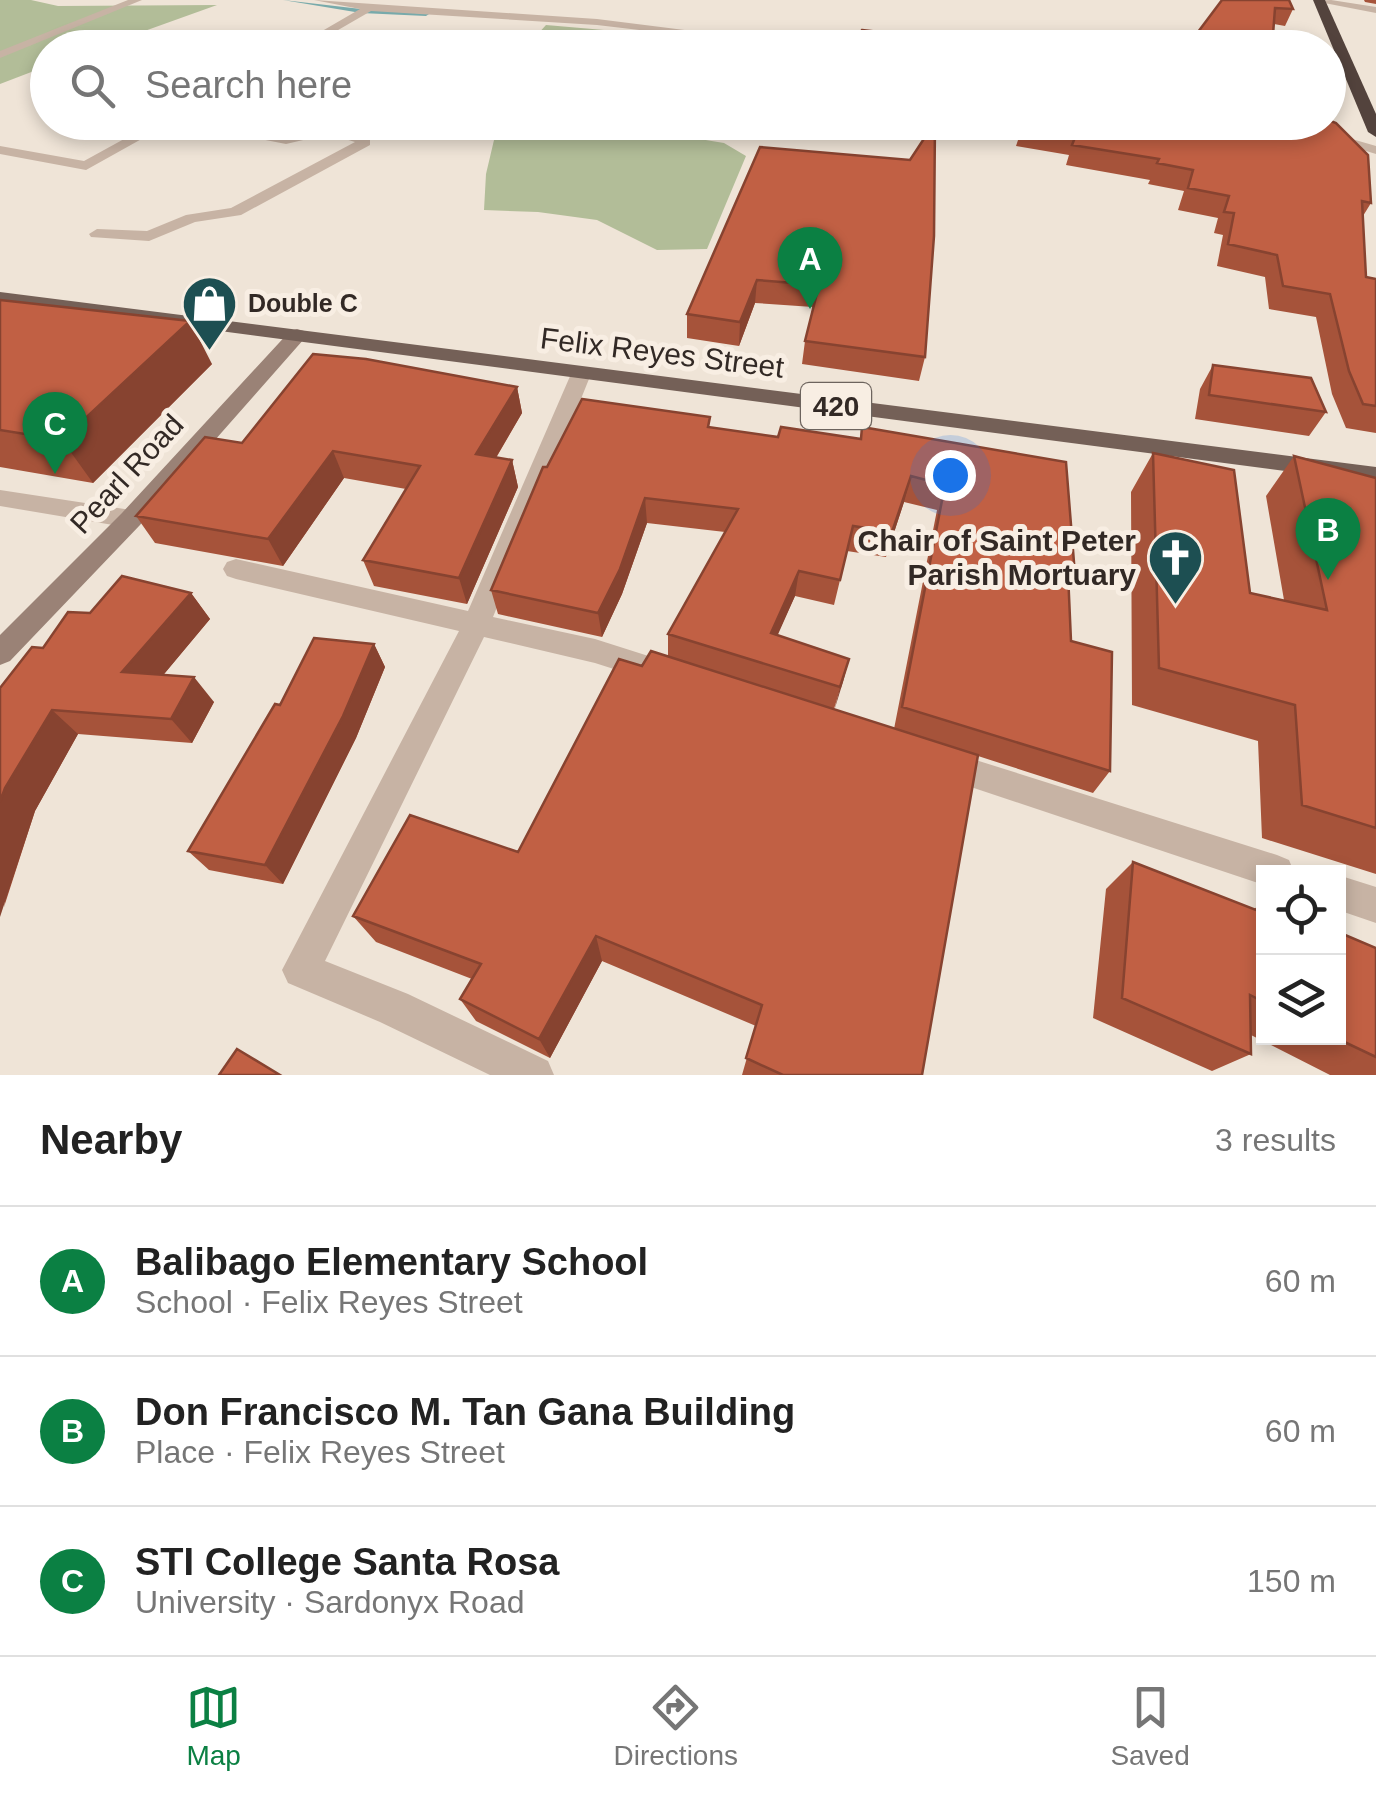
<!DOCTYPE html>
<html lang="en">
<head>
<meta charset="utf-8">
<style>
	:root { --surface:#fff; --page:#f6f6f6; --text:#222; --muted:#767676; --line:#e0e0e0; --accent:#0b8043 }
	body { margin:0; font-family:Arial,sans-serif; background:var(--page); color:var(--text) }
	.controls { position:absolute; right:30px; bottom:30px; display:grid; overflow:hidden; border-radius:0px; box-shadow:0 5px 15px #0003 }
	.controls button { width:90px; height:90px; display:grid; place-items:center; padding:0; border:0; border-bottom:2px solid var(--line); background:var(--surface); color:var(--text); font:50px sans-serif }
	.you { position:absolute; left:950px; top:475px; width:35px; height:35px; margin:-25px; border:8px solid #fff; border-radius:50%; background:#1a73e8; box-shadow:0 0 0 15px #1a73e833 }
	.badge { display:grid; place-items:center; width:65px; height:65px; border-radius:50%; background:var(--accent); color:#fff; font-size:32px; font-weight:700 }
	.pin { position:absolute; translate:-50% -82px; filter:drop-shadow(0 2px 5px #0008) }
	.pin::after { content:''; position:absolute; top:52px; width:35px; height:30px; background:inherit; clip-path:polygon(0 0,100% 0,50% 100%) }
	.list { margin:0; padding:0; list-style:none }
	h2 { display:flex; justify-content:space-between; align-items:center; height:130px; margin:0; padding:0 40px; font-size:42px }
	h2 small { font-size:32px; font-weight:400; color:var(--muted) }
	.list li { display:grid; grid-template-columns:65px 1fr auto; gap:30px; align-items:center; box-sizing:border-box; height:150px; padding:0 40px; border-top:2px solid var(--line) }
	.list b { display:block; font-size:38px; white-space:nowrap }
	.list p { margin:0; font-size:32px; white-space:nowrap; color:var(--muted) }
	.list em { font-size:32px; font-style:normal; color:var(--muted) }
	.icon { flex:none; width:55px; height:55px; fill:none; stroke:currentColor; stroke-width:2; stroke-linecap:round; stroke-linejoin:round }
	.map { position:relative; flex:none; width:1376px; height:1075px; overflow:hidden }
	.search { position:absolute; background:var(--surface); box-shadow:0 5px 15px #0003; left:30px; right:30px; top:30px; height:110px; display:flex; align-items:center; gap:25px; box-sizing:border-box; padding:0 35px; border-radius:55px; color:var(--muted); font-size:38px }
	.sheet { height:580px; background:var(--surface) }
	nav { display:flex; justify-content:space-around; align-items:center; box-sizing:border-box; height:140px; border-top:2px solid var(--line); background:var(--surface); font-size:28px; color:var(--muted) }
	nav a { display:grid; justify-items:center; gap:5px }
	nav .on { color:var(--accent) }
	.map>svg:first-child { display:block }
</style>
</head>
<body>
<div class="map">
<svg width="1376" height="1075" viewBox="0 0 1376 1075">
	<rect width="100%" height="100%" fill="#efe4d7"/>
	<path fill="#b2bd98" d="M0,0H31L58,6L217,5L100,47L48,48L47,66L0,84Z
		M546,25L720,40L711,48L526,47Z
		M498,123H630L626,127L724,143L746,156L707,249L657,250L597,220L538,212L484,210L486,174Z"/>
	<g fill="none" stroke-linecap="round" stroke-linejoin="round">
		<path fill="#78aaab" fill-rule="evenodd" d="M283,0L361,9L429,14L426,16L361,13Z"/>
		<path fill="#c7b3a4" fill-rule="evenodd" d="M128,0H142L0,58V51Z
			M314,0L597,19L829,48H791L597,25L371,11L307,48H293L360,9Z
			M1331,0L1376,7V13L1314,1Z
			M155,122H172L86,170L0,154V146L84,161Z
			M174,122H207L286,136L329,126L351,131L374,122H394L363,136L370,139V145L241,215L195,222L149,241L91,237L89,234L97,229L147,231L186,215L231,208L355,142L329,134L286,144Z
			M1271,122H1293L1376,146V154Z
			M581,368L591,374L493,617L595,639L683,667L687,676L683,685L673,688L595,663L484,637L325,961L408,994L548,1061L554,1075H490L380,1022L288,983L282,970L459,631L236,579L227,576L223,569L227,562L236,559L468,611L571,374Z
			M0,490L131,510L143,519L131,528L0,506Z
			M944,750L1277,855L1289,860L1294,872H1264V885L944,778L933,774L928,764L933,754Z
			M1338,875L1376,887V923L1338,910Z"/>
		<path fill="#9a8276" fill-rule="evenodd" d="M297,329L304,331V339L140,525L10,661L0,665V635L122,513L290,331Z"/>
		<path fill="#746057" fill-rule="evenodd" d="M0,292L1376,467V483L0,302Z"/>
		<path fill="#53433d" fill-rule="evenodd" d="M1313,0H1325L1376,114V137L1368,132Z"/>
	</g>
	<path fill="#a6533a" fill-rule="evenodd" d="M1222,0L1293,9L1285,26L1274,24Z
		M1364,0H1376V4L1365,2Z
		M1024,122L1371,203L1363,216L1366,277L1376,279V433L1346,428L1332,394L1316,317L1269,309L1265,277L1217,266L1223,235L1214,233L1218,218L1178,210L1184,191L1148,184L1150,180L1066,165L1069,155L1016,146Z
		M910,160L925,357L919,381L802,364L805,341L813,307L755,303L739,346L687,338V314Z
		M0,300L212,364L93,483L0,467Z
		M1213,365L1326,412L1309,436L1195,419L1200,389Z
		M517,387L522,413L496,458L512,460L518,487L467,604L374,586L363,560L406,489L344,478L283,566L155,543L136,516L242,443Z
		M862,427L1075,575L1069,587L1071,641L1110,771L1093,793L978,756L922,1075H742L756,1026L602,961L550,1058L476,1021L460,999L472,979L376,942L353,916L518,852L642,666L668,656V634L725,532L647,523L622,594L602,637L498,614L491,590L710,428L778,437L860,439ZM904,502L937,510L894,729L834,709L849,659L777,635L795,596L834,605L847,551L886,557Z
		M1153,453L1250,593L1284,600L1266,496L1294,456L1376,478V874L1262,838L1258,741L1132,705L1131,492Z
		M191,593L210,619L163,675L214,702L192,743L78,734L35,811L4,907L43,648Z
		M374,644L385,667L356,738L283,884L209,870L188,851Z
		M1133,862L1254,909L1264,902V1038H1338L1376,948V1075H1330L1251,1035V1054L1212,1071L1093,1018L1106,889Z"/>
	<path fill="#874330" d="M757,280L755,303L739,346L740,322Z
		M190,321L212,364L93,483L62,440Z
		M517,387L522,413L482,481L476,454Z
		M333,451L344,478L283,566L268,539Z
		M512,460L518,487L467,604L459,578Z
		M911,476L904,502L886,557L892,532Z
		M645,498L647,523L622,594L602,637L598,613Z
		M799,571L795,596L768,657L771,633Z
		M191,593L210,619L145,697L122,672Z
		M374,644L385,667L356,738L283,884L265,865Z
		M849,659L843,682L834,711L840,687Z
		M194,677L214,702L192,743L171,719Z
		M52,710L78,734L35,811L0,917V802L5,788Z
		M596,936L602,961L550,1058L539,1039Z"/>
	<path fill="#c16044" stroke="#874330" stroke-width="2.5" d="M1222,0H1289L1293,9L1275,8L1272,48H1186Z
		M862,30L915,36L914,39L988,48H841L843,44L851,45Z
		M1328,120L1336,123L1368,155L1371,203L1362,201L1366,277L1376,279V406L1363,404L1349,371L1330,294L1283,286L1277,255L1228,244L1234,213L1224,212L1229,196L1188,188L1193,170L1157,163L1159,159L1072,145L1076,135L1021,127L1024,122H1328Z
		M935,122L934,236L925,357L805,341L819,285L757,280L740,322L687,314L760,147L910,160Z
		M0,300L190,321L62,440L0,430Z
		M313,354L366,359L517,387L476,454L512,460L459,578L363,560L420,466L333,451L268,539L136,516L205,437L242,443Z
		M1213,365L1311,378L1326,412L1209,395Z
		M582,399L710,417L708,427L778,437L781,427L861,439L862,427L1066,462L1075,575L1068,573L1071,641L1112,652L1110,771L902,707L945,485L911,476L892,532L853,526L840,580L799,571L771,633L849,659L840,687L668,634L738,509L645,498L620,569L598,613L491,590L543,467H547Z
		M1153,453L1234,470L1250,593L1327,610L1294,456L1376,478V828L1302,805L1295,705L1159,668Z
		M122,576L191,593L122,672L194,677L171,719L52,710L5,788L0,802V688L32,647L43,648L68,612L90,613Z
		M314,638L374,644L343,716L265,865L188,851L275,704L280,705Z
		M651,651L978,755L922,1075H783L746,1058L762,1005L596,936L539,1039L460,999L481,964L353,916L410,815L518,852L619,659L642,666Z
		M1133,862L1264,913V1002L1250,995L1251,1054L1122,998Z
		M1338,932L1376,948V1057L1336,1038H1338Z
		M237,1049L280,1075H219Z"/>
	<defs>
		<symbol id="shop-pin" viewBox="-11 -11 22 30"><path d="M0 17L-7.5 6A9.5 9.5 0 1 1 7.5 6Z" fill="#1d4f52" stroke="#f8eee3"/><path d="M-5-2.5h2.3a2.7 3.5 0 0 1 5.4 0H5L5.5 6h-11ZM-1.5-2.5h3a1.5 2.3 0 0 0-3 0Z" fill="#fff"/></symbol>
		<symbol id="church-pin" viewBox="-11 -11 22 30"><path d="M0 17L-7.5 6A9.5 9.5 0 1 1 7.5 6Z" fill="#1d4f52" stroke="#f8eee3"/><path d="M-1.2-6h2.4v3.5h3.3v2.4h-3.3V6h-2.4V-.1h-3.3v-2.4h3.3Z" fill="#fff"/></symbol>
	</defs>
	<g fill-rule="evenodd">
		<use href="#shop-pin" x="178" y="272" width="63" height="86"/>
		<use href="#church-pin" x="1144" y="526" width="63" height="86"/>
	</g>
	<g text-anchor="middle" stroke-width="10" stroke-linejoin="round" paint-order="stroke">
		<g font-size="25" font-weight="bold" fill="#322925" stroke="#f8eee3" text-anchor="start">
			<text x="248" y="312">Double C</text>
		</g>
		<rect fill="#f8eee3" stroke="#6d645e" stroke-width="2.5" x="801" y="383" width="70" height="46" rx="8"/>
		<g font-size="28" font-weight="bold" fill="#322925">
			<text x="836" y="416">420</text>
		</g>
		<g font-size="30" fill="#322925" stroke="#f8eee3">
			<text transform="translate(662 353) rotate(7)" y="10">Felix Reyes Street</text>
			<text transform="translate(127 474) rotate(-47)" y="10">Pearl Road</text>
		</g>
		<g font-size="30" font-weight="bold" fill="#322925" stroke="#f8eee3" text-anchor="end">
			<text x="1136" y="551">Chair of Saint Peter<tspan x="1136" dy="34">Parish Mortuary</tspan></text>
		</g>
	</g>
</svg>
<div class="controls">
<button><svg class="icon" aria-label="locate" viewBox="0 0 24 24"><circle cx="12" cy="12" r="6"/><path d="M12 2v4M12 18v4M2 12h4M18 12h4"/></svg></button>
<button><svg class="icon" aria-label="layers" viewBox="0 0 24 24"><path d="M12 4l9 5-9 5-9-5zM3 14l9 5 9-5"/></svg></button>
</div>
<div class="you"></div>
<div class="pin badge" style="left:810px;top:309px">A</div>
<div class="pin badge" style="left:1328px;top:580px">B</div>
<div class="pin badge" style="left:55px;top:474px">C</div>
<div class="search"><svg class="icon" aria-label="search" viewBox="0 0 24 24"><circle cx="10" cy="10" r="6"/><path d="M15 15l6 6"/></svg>Search here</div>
</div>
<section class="sheet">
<h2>Nearby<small>3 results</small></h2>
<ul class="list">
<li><span class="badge">A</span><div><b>Balibago Elementary School</b><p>School · Felix Reyes Street</p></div><em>60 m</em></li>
<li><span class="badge">B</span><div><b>Don Francisco M. Tan Gana Building</b><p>Place · Felix Reyes Street</p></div><em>60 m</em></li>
<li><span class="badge">C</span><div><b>STI College Santa Rosa</b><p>University · Sardonyx Road</p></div><em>150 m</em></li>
</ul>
</section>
<nav>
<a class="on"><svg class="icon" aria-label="map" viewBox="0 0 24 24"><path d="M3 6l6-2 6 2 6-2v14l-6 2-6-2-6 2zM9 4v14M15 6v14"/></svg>Map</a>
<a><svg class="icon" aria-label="directions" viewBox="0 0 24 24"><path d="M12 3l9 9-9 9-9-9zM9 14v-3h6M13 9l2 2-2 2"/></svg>Directions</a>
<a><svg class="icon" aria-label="saved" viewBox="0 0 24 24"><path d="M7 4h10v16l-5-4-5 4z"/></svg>Saved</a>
</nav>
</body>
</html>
